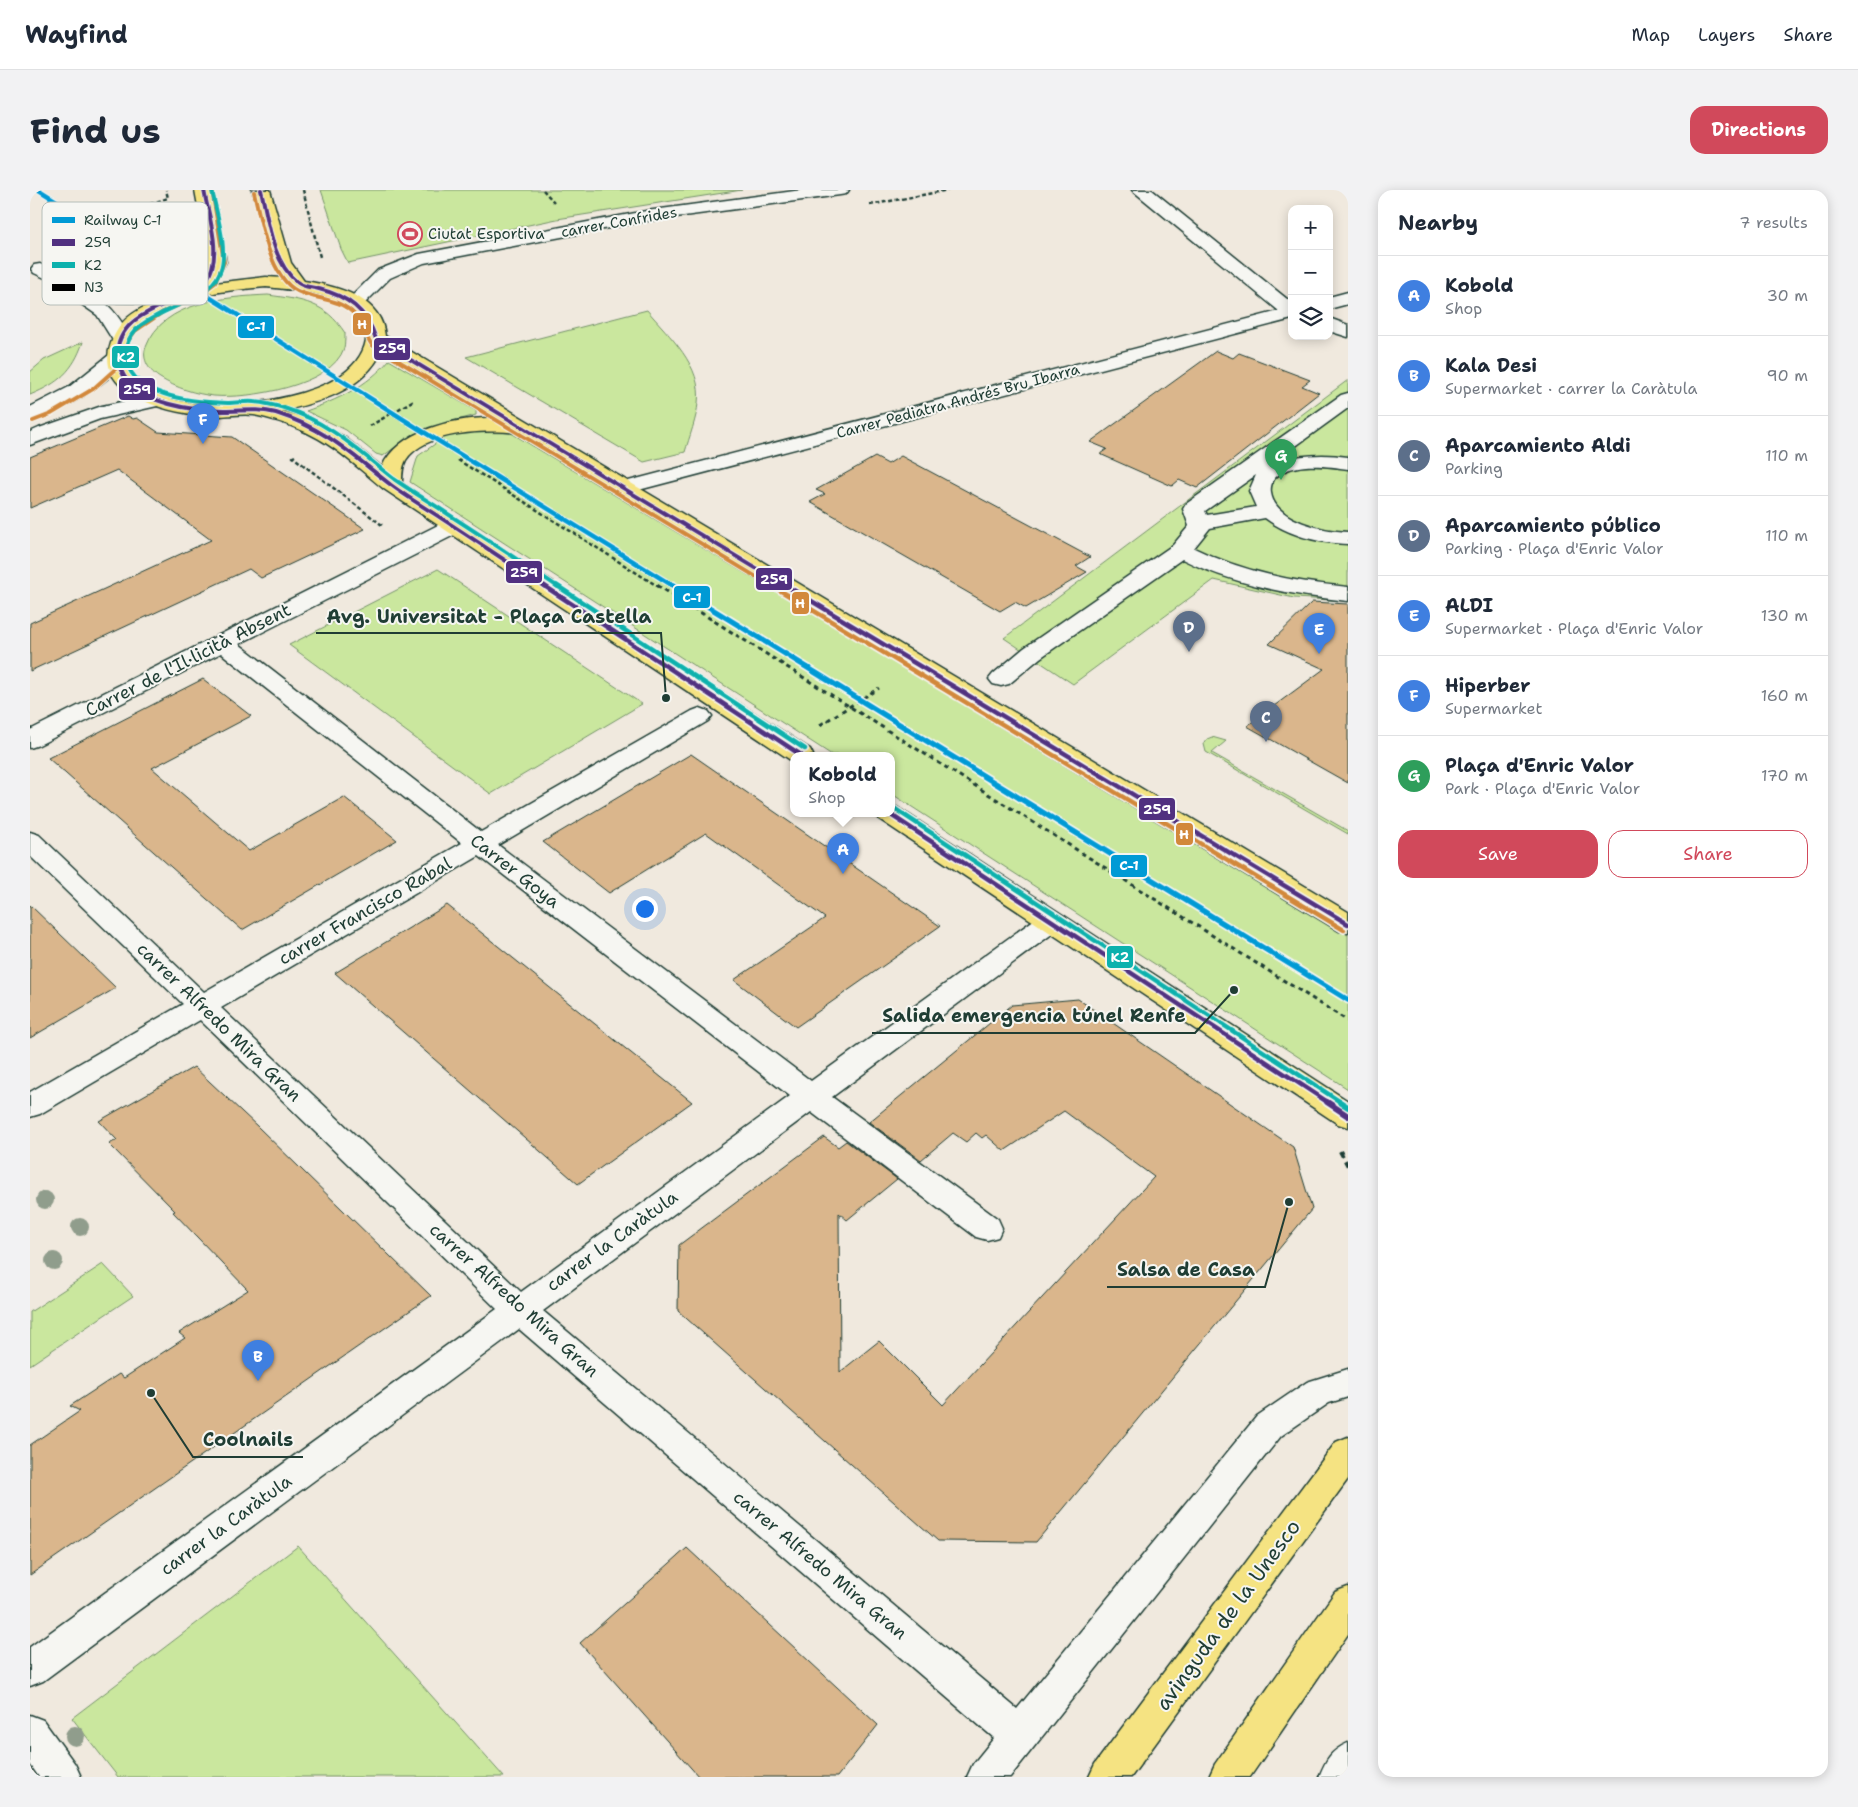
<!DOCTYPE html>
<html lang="en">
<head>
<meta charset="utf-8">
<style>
	:root { --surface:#fff; --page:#f2f2f3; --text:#1f2937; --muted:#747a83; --line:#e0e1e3; --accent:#d1495b }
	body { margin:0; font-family:"Shantell Sans",sans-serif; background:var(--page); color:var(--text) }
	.controls { position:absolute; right:15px; top:15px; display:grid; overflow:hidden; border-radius:10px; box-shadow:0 2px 12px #0003 }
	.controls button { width:45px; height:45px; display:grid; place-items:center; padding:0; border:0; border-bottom:1px solid var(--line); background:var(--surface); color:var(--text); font:25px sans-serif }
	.you { position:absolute; left:614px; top:718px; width:18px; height:18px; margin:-12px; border:4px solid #fff; border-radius:50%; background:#1a73e8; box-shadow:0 0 0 8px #1a73e833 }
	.badge { display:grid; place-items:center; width:32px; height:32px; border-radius:50%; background:var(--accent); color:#fff; font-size:16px; font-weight:700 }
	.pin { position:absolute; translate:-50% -41px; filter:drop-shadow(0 1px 2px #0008) }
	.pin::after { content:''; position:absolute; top:26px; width:18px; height:15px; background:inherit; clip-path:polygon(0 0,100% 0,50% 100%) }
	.popup { position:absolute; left:760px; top:562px; width:105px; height:65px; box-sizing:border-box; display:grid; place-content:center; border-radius:10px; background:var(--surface); filter:drop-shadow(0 1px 4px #0005); font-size:16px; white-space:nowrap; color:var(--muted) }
	.popup b { font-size:19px; color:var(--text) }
	.popup::after { content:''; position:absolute; left:50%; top:100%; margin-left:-10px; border:10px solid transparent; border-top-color:var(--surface) }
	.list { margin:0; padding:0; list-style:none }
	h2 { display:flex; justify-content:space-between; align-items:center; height:65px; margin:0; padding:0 20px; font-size:21px }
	h2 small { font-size:16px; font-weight:400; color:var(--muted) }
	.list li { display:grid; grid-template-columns:32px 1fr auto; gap:15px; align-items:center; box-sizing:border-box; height:80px; padding:0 20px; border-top:1px solid var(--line) }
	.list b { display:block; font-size:19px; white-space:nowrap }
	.list p { margin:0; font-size:16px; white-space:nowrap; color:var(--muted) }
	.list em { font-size:16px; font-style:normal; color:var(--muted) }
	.actions { display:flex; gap:10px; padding:15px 20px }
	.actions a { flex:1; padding:11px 0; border:1px solid var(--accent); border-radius:15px; text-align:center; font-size:18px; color:var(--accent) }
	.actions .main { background:var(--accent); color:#fff }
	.icon { flex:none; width:28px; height:28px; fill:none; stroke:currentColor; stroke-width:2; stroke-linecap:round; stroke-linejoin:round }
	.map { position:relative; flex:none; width:1318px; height:1587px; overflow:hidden; border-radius:15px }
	header { display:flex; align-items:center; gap:30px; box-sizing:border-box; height:70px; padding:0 25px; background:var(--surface); border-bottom:1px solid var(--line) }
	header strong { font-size:24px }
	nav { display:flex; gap:28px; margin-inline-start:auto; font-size:18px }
	.intro { display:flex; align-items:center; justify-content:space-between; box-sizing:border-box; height:120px; padding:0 30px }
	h1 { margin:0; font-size:35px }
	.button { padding:12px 22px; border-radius:15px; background:var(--accent); color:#fff; font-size:18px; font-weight:700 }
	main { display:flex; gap:30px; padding:0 30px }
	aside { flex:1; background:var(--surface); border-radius:15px; box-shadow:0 2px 12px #0003 }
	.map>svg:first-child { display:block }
</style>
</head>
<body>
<header>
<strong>Wayfind</strong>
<nav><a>Map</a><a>Layers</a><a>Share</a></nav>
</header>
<div class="intro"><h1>Find us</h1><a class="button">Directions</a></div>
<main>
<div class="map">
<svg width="1318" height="1587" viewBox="0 0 1318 1587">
	<rect width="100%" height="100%" fill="#f0e9de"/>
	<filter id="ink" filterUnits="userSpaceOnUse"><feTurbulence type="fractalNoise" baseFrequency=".02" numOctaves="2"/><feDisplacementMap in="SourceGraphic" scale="10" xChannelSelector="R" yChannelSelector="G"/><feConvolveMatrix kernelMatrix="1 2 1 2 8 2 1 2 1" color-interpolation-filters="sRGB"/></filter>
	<g filter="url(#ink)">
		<path fill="#cae79e" stroke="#749269" d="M291,0H712L527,29L318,73L311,59Z
			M124,17L138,85L137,89C122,98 100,99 84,93L29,60L24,54L32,49Z
			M238,105C273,110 295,112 315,143C315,147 315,153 314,158C302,196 218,209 184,206C166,204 146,198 130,188C120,182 111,169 116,157C133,111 197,107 238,105Z
			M617,120C639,146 673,176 668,213C667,227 659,248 655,262L614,272L436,167Z
			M53,152C43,181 29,193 0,205V182L14,170Z
			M359,170L446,221V225L405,236L382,245L353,266L346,264L316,240L276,221C307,210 338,196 359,170Z
			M1318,190V411L1264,408L1184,390L1043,494L974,448Z
			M422,242L481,243L1318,745V899L862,604V565H802L380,292L388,266Z
			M408,379L612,514L461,604L259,455Z
			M1182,547L1196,551L1182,563L1318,641V644L1176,562L1174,554L1177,549Z
			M73,1074L103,1106L0,1175V1122Z
			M268,1356L474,1587H88L42,1528Z"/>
		<path fill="#dab68c" stroke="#1f3d34" d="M1186,161L1203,168L1209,163L1280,190L1272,196L1289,203L1167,298L1149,290L1142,296L1070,264L1077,259L1060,252Z
			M98,226L103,229L107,228L128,242L202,247L335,339L231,388L219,379L0,481V433L181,350L87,280L0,318V267Z
			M871,266L1060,367L1046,376L1057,382L996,418L985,412L970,421L780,312L795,304L786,300L845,267L858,274Z
			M1282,412L1318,414V593L1217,536L1294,479L1239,454Z
			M173,489L221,526L122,578L219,661L314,607L367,650L212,740L18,568Z
			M661,564L910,736L766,837L704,790L795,728L676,643L579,703L513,652Z
			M0,715L86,798L0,848Z
			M417,715L662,912L548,994L305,783Z
			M1048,809L1263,957L1282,1019L1006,1352L908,1351L648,1121L649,1055L794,947L808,957L816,951L867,989L817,1030L809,1023L810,1182L849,1151L913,1215L1124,987L1034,921L974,961L956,945L952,948L946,943L936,952L923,943L891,970L839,932L982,815Z
			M164,877L228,937L401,1106L0,1385V1255L50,1221L40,1216L89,1184L94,1188L155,1148L149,1143L218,1100L143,1022L145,1021L79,954L87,950L69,931Z
			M657,1358L848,1535L807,1587H669L550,1453Z"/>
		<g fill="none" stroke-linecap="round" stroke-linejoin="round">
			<defs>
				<path id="minor" d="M772,0H819L816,4L810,5L616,31L394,73L360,88L331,117L324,119L317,117L315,113L348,80L389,64L616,21Z
					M1102,0H1122L1262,113V129L601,302L594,304L587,302L584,298L587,294L1249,121Z
					M10,74L51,92L84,100L148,101L155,103L157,107L155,111L148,113L84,112L68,107C83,118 92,131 101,148L98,152L91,154L84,152L67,125L41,107L39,103L41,100L4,83L1,79L4,75Z
					M1318,102V114L1299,119V107Z
					M1299,128L1318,135V147L1299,141Z
					M86,163L93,165L96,169C78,195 30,223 0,230V217L39,197L79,165Z
					M1318,203V218L1245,271C1270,265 1293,263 1318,267V279C1297,276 1265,271 1247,286C1242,290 1240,297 1241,303C1245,331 1295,341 1318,342V354C1289,353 1259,346 1235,328L1180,338L1164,358C1213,382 1264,392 1318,397V411C1261,405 1204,395 1152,369L1010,468L979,494L971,496L963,494L959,489L963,484L994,458L1143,355L1159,336L1153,319L1156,314L1311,205ZM1226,285L1219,301L1226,317L1177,325L1175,321Z
					M129,204L136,206L139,210L136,214L70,229L0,255V242L9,238L72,216Z
					M424,330L432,331L435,336L432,341L209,454L451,642L662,521L670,518L678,521L682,526L678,531L468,655L781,891L1012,724L1021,722L1030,724L1034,731L1030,738L802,907L968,1029L972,1038L968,1047L957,1050L946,1047L781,922L513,1121L987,1519L1227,1226L1277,1192L1318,1179V1207L1299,1213L1251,1246L980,1587H937L943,1574L964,1548L489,1139L13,1491L0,1496V1457L467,1119L170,830L10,924L0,927V902L153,814L0,666V642L9,645L174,802L432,653L191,463L9,555L0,558V540L416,331ZM449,666L760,906L491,1102L191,818Z
					M0,1525L13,1530L45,1574L51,1587H9L0,1574Z
					M1318,1553V1587H1289C1296,1570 1300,1561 1318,1553Z"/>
				<path id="major" d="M1318,1247V1289L1101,1587H1059L1065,1574L1306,1252Z
					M1318,1397V1444L1220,1587H1179L1185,1574L1305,1402Z"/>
				<path id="highway" d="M165,0H183L196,72L185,93L236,87L253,88L243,74L222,0H240L261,73L274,91C306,96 352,107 355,146L1318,722V743L1309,741L488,243C457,239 395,241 376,270C372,277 372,285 372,293L780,559L783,565H764V571H762L354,299C328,278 303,253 271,240C258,234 239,228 224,225C210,223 194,227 179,226C131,223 47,199 90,136C108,109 177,100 178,71C178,65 176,58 175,52C172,35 168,17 165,0ZM236,97C266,100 341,105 336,150C333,167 321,179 307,188C261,216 136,233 100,183C94,173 95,159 100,150C125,106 191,101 236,97ZM352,161L463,228C426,227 368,240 352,277L313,246L285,231L252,221C291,212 333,200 352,161Z
					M862,616L867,617L1318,911V937L1308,934L849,629L846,623H862Z"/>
			</defs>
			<use href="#minor" stroke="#1f3d34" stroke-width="3"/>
			<use href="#major" stroke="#1f3d34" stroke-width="3"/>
			<use href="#highway" stroke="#1f3d34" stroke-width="3"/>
			<path stroke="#1f3d34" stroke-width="2.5" stroke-dasharray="4 2.5" stroke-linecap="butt" d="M273,0L290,67
				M513,0L524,12
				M840,15L918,0
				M16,49L138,8L136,0
				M340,236L384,210
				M265,266L263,267L352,335
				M428,270L629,397"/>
			<path stroke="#1f3d34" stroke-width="3" stroke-dasharray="4.5 4" stroke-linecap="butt" d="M627,395L1318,831
				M790,535L849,498"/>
			<path stroke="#1f3d34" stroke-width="4" stroke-dasharray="6 4.5" stroke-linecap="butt" d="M1310,961L1318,976"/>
			<use href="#minor" fill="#f6f6f2" fill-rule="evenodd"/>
			<use href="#major" fill="#f5e382" fill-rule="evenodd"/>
			<use href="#highway" fill="#f5e382" fill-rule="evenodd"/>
			<defs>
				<path id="bus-1-far2" d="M174,0C178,24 189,54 182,78C172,117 94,109 87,161C86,170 90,179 94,186C111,214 164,221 194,221C213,221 228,218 246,223C296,239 321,264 361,295C377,307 394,317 411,328C446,351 481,374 515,397
					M231,0C238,29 242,72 267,92C272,97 282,97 289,99C317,106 337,120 346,149L757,397"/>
				<path id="bus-1-far1" d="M513,395L771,565
					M755,395L1318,734
					M858,623L1299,913"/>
				<path id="bus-1" d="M1297,912L1318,926"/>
				<path id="bus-2-far1" d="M224,2C231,31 240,93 272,103C291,110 311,109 325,125C334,133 335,146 342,155L743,397
					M3,231L21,224L63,199L92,173L98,151L105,141L133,122L164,109L185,93L194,72L182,0"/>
				<path id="bus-2" d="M741,395L1314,740"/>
				<path id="bus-3-far2" d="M182,0C186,22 199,61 190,82C174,120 99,119 96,161C93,207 165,212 198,213C207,213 216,211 224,212C235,213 244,215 254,218C301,233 327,260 364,289C381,301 400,312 418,324C455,348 492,372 528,397"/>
				<path id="bus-3-far1" d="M526,395L775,559
					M862,617L1312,913"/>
				<path id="bus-3" d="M1310,912L1318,917"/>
			</defs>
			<use href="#bus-1-far2" stroke="#f6f6f2" stroke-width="6"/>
			<use href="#bus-1-far1" stroke="#f6f6f2" stroke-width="8"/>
			<use href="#bus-1" stroke="#f6f6f2" stroke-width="10"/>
			<use href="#bus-2-far1" stroke="#f6f6f2" stroke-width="6"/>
			<use href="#bus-2" stroke="#f6f6f2" stroke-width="8"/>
			<use href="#bus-3-far2" stroke="#f6f6f2" stroke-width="6"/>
			<use href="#bus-3-far1" stroke="#f6f6f2" stroke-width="8"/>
			<use href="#bus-3" stroke="#f6f6f2" stroke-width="10"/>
			<use href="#bus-1-far2" stroke="#513080" stroke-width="4"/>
			<use href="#bus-1-far1" stroke="#513080" stroke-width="4.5"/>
			<use href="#bus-1" stroke="#513080" stroke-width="6"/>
			<use href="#bus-2-far1" stroke="#d2883b" stroke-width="4"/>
			<use href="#bus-2" stroke="#d2883b" stroke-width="4.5"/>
			<use href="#bus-3-far2" stroke="#0cb1ad" stroke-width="4"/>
			<use href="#bus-3-far1" stroke="#0cb1ad" stroke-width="4.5"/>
			<use href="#bus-3" stroke="#0cb1ad" stroke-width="6"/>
			<defs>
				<path id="rail-1-far1" d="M9,0L389,239L645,397"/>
				<path id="rail-1" d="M643,395L1318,810"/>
			</defs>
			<use href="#rail-1-far1" stroke="#f6f6f2" stroke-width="7"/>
			<use href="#rail-1" stroke="#f6f6f2" stroke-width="9"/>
			<use href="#rail-1-far1" stroke="#009ad5" stroke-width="4.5"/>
			<use href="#rail-1" stroke="#009ad5" stroke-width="5.5"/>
		</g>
		<g fill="#909d8c">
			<circle cx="15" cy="1010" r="9"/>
			<circle cx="50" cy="1037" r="9"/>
			<circle cx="24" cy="1071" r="9"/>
			<circle cx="45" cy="1546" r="10"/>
		</g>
	</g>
	<defs>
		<symbol id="stadium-ring" viewBox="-11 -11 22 22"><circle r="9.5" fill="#f6f6f2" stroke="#d1495b" stroke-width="1.5"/><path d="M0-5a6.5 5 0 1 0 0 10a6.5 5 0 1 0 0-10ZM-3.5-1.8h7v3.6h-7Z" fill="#d1495b"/></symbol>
	</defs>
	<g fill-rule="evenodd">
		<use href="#stadium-ring" x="366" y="30" width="28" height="28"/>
	</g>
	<g text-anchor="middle" stroke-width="4" stroke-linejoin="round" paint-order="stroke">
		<g font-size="15" fill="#1f3d34" stroke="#f6f6f2">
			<text transform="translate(589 32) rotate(-10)" y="5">carrer Confrides</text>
			<text transform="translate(928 211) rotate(-15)" y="5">Carrer Pediatra Andrés Bru Ibarra</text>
		</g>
		<g font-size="15" fill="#1f3d34" stroke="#f6f6f2" text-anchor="start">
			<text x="398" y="49">Ciutat Esportiva</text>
		</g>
		<g font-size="18" fill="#1f3d34" stroke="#f6f6f2">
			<text transform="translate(158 470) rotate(-27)" y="6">Carrer de l'Il·licità Absent</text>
			<text transform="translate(485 681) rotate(38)" y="6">Carrer Goya</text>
			<text transform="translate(335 721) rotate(-30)" y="6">carrer Francisco Rabal</text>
			<text transform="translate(189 832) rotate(44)" y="6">carrer Alfredo Mira Gran</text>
			<text transform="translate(582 1051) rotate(-36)" y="6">carrer la Caràtula</text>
			<text transform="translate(484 1110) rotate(42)" y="6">carrer Alfredo Mira Gran</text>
			<text transform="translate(196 1335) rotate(-36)" y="6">carrer la Caràtula</text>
			<text transform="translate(790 1375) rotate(40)" y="6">carrer Alfredo Mira Gran</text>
		</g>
		<g font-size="21" fill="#1f3d34" stroke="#f6f6f2">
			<text transform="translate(1198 1425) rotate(-54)" y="7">avinguda de la Unesco</text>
		</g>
	</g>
	<rect x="12" y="12" width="166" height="103" rx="8" fill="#f6f6f2" stroke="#b6beb9" stroke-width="1"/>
	<rect x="22" y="27" width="23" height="6" fill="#009ad5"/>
	<rect x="22" y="49" width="23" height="7" fill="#513080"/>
	<rect x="22" y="72" width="23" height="6" fill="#0cb1ad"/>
	<rect x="22" y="94" width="23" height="7" fill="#000"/>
	<g font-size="14" fill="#1f3d34">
		<text x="54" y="35">Railway C-1</text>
		<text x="54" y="57">259</text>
		<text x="54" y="80">K2</text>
		<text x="54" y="102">N3</text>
	</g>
	<path fill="none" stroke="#1f3d34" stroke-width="2" d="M636 508L631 443H286M1204 800L1165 843H842M1259 1012L1235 1097H1077M121 1203L163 1267H273"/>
	<g fill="#1f3d34" stroke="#f6f6f2" stroke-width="2">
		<circle cx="636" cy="508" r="5"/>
		<circle cx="1204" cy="800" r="5"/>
		<circle cx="1259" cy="1012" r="5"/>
		<circle cx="121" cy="1203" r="5"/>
	</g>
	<g font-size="19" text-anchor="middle" font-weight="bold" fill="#1f3d34" stroke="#f6f6f2" stroke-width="4" stroke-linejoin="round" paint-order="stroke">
		<text x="459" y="433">Avg. Universitat - Plaça Castella</text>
		<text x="1004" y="832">Salida emergencia túnel Renfe</text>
		<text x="1156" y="1086">Salsa de Casa</text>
		<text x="218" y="1256">Coolnails</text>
	</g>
	<g stroke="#f6f6f2" stroke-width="2">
		<rect x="322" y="122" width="20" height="24" rx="5" fill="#d2883b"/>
		<rect x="207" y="125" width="38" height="24" rx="5" fill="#009ad5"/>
		<rect x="343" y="147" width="38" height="24" rx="5" fill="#513080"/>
		<rect x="81" y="155" width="29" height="24" rx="5" fill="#0cb1ad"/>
		<rect x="88" y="187" width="38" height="24" rx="5" fill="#513080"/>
		<rect x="475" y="370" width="38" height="24" rx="5" fill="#513080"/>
		<rect x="725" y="377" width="38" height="24" rx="5" fill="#513080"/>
		<rect x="643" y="395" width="38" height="24" rx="5" fill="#009ad5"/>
		<rect x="761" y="401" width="19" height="24" rx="5" fill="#d2883b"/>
		<rect x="1108" y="607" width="38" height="24" rx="5" fill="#513080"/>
		<rect x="1145" y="632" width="19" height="24" rx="5" fill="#d2883b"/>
		<rect x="1080" y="664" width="38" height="24" rx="5" fill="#009ad5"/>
		<rect x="1076" y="755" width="28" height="24" rx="5" fill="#0cb1ad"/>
	</g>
	<g font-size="14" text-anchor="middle" font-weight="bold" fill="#fff">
		<text x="332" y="139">H</text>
		<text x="226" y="141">C-1</text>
		<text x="362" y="163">259</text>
		<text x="96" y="172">K2</text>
		<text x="107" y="204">259</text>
		<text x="494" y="387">259</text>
		<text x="744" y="394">259</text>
		<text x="662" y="412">C-1</text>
		<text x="770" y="418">H</text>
		<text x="1127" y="624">259</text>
		<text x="1154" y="649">H</text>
		<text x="1099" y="680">C-1</text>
		<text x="1090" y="772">K2</text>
	</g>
</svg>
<div class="controls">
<button>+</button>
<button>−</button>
<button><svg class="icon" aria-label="layers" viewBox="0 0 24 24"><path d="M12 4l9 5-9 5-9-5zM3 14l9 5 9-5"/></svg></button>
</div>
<div class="you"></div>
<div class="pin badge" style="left:813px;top:684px;background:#3f7fe0">A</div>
<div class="popup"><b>Kobold</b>Shop</div>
<div class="pin badge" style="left:228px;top:1191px;background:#3f7fe0">B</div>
<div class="pin badge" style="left:1236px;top:552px;background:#5c6f8a">C</div>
<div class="pin badge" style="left:1159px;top:462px;background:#5c6f8a">D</div>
<div class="pin badge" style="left:1289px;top:464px;background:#3f7fe0">E</div>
<div class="pin badge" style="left:173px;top:254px;background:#3f7fe0">F</div>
<div class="pin badge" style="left:1251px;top:290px;background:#2e9e5b">G</div>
</div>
<aside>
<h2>Nearby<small>7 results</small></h2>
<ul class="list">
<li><span class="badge" style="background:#3f7fe0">A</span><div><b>Kobold</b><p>Shop</p></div><em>30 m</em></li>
<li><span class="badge" style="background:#3f7fe0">B</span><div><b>Kala Desi</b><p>Supermarket · carrer la Caràtula</p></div><em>90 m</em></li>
<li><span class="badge" style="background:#5c6f8a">C</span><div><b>Aparcamiento Aldi</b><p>Parking</p></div><em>110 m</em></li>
<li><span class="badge" style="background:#5c6f8a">D</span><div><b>Aparcamiento público</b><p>Parking · Plaça d'Enric Valor</p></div><em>110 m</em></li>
<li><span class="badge" style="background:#3f7fe0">E</span><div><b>ALDI</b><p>Supermarket · Plaça d'Enric Valor</p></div><em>130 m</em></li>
<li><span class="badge" style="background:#3f7fe0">F</span><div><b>Hiperber</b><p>Supermarket</p></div><em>160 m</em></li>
<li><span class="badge" style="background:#2e9e5b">G</span><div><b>Plaça d'Enric Valor</b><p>Park · Plaça d'Enric Valor</p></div><em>170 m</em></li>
</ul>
<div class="actions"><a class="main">Save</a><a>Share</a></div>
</aside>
</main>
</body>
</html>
